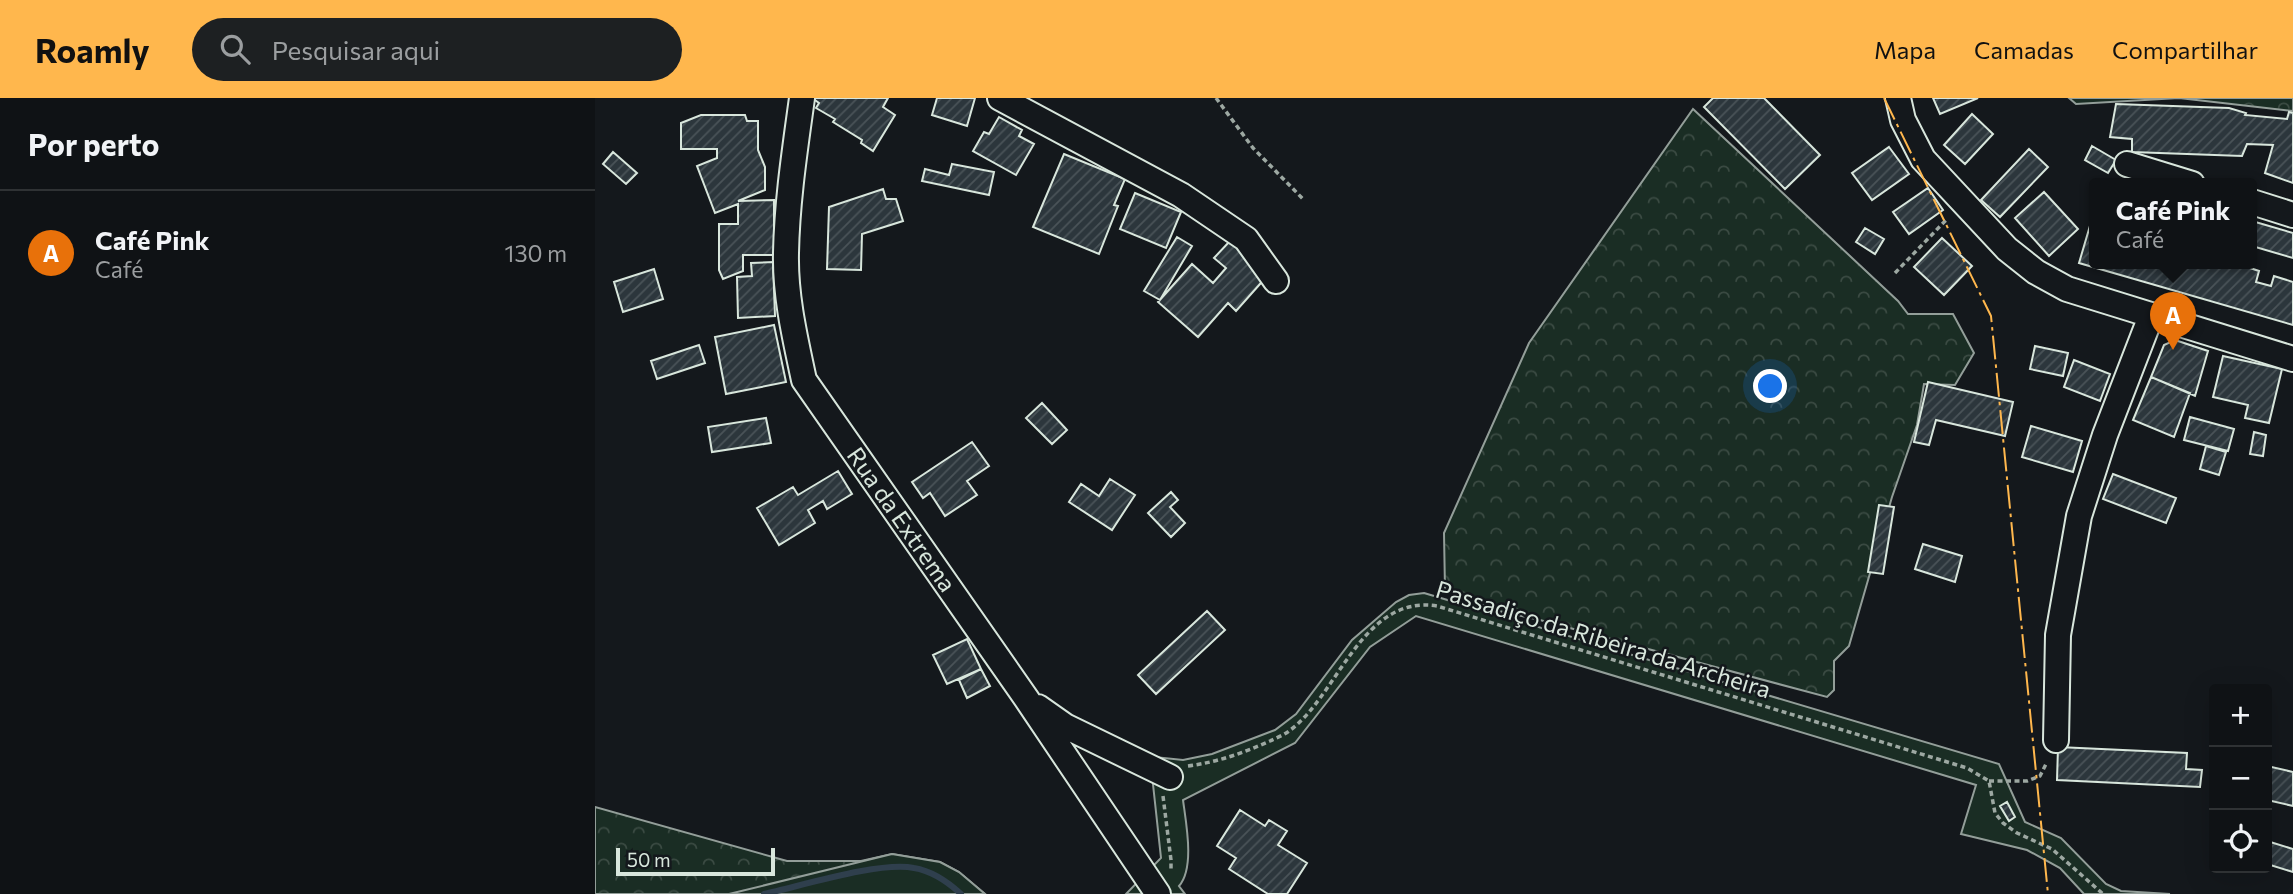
<!DOCTYPE html>
<html lang="pt">
<head>
<meta charset="utf-8">
<style>
	:root { --surface:#0f1215; --page:#1d2022; --text:#f1f3f6; --muted:#9b9ea0; --line:#2f3234; --accent:#ffb74d }
	body { margin:0; font-family:Commissioner,sans-serif; background:var(--page); color:var(--text) }
	.controls { position:absolute; right:21px; bottom:21px; display:grid; overflow:hidden; border-radius:7px; box-shadow:0 7px 28px #0002 }
	.controls button { width:63px; height:63px; display:grid; place-items:center; padding:0; border:0; border-bottom:2px solid var(--line); background:var(--surface); color:var(--text); font:35px sans-serif }
	.scale { position:absolute; left:21px; bottom:18px; width:159px; box-sizing:border-box; padding-left:7px; border:4px solid #d8e6dc; border-top:0; font-size:19px; line-height:24px; white-space:nowrap; color:#d8e6dc; -webkit-text-stroke:5px #14181c; paint-order:stroke }
	.you { position:absolute; left:1176px; top:289px; width:24px; height:24px; margin:-18px; border:5px solid #fff; border-radius:50%; background:#1a73e8; box-shadow:0 0 0 10px #1a73e833 }
	.badge { display:grid; place-items:center; width:46px; height:46px; border-radius:50%; background:var(--accent); color:#fff; font-size:23px; font-weight:700 }
	.pin { position:absolute; translate:-50% -58px; filter:drop-shadow(0 2px 4px #0008) }
	.pin::after { content:''; position:absolute; top:37px; width:24px; height:21px; background:inherit; clip-path:polygon(0 0,100% 0,50% 100%) }
	.popup { position:absolute; left:1494px; top:80px; width:168px; height:91px; box-sizing:border-box; display:grid; place-content:center; border-radius:7px; background:var(--surface); filter:drop-shadow(0 2px 5px #0005); font-size:23px; white-space:nowrap; color:var(--muted) }
	.popup b { font-size:26px; color:var(--text) }
	.popup::after { content:''; position:absolute; left:50%; top:100%; margin-left:-14px; border:14px solid transparent; border-top-color:var(--surface) }
	.list { margin:0; padding:0; list-style:none }
	h2 { display:flex; justify-content:space-between; align-items:center; height:91px; margin:0; padding:0 28px; font-size:30px }
	h2 small { font-size:23px; font-weight:400; color:var(--muted) }
	.list li { display:grid; grid-template-columns:46px 1fr auto; gap:21px; align-items:center; box-sizing:border-box; height:126px; padding:0 28px; border-top:2px solid var(--line) }
	.list b { display:block; font-size:26px; white-space:nowrap }
	.list p { margin:0; font-size:23px; white-space:nowrap; color:var(--muted) }
	.list em { font-size:23px; font-style:normal; color:var(--muted) }
	.icon { flex:none; width:38px; height:38px; fill:none; stroke:currentColor; stroke-width:2; stroke-linecap:round; stroke-linejoin:round }
	.map { position:relative; flex:none; width:1698px; height:796px; overflow:hidden }
	header { display:flex; align-items:center; gap:42px; box-sizing:border-box; height:98px; padding:0 35px; background:var(--accent); color:#111 }
	header strong { font-size:33px }
	nav { display:flex; gap:38px; margin-inline-start:auto; font-size:24px }
	.search { width:490px; height:63px; background:var(--page); display:flex; align-items:center; gap:18px; box-sizing:border-box; padding:0 24px; border-radius:38px; color:var(--muted); font-size:26px }
	main { display:flex }
	aside { flex:1; background:var(--surface) }
	.map>svg:first-child { display:block }
</style>
</head>
<body>
<header>
<strong>Roamly</strong>
<div class="search"><svg class="icon" aria-label="search" viewBox="0 0 24 24"><circle cx="10" cy="10" r="6"/><path d="M15 15l6 6"/></svg>Pesquisar aqui</div>
<nav><a>Mapa</a><a>Camadas</a><a>Compartilhar</a></nav>
</header>
<main>
<aside>
<h2>Por perto<small></small></h2>
<ul class="list">
<li><span class="badge" style="background:#e8710a">A</span><div><b>Café Pink</b><p>Café</p></div><em>130 m</em></li>
</ul>
</aside>
<div class="map">
<svg width="1698" height="796" viewBox="0 0 1698 796">
	<defs>
		<pattern id="forest-crowns" width="20" height="18" patternUnits="userSpaceOnUse" patternTransform="scale(1.75)"><rect width="20" height="18" fill="#1a2d24"/><path d="M2 6a3 3 0 1 1 6 0M12 15a3 3 0 1 1 6 0" fill="none" stroke="#3b4b43"/></pattern>
		<pattern id="building-hatch" width="6" height="6" patternUnits="userSpaceOnUse" patternTransform="scale(1.75)"><rect width="6" height="6" fill="#2c363c"/><path d="M-1 1l2-2M0 6l6-6M5 7l2-2" fill="none" stroke="#4a5358"/></pattern>
	</defs>
	<rect width="100%" height="100%" fill="#14181c"/>
	<path fill="url(#forest-crowns)" stroke="#939e99" stroke-width="2" d="M1474,0H1698V13L1584,0L1481,6Z
		M1098,11L1303,203L1313,216H1358L1379,255L1360,287L1329,286L1322,327L1297,399L1254,548L1239,563V592L1232,599L945,522L904,513L850,492L849,435L934,245Z
		M0,709L192,763H266L297,756L345,764L364,774L390,796H0Z"/>
	<path fill="#1a2d24" stroke="#939e99" stroke-width="2" d="M829,495L1404,666L1430,724L1466,740L1511,786L1526,793L1575,796H1489L1465,770L1432,752L1366,736L1381,687L821,518L775,549L700,645L588,702C591,725 600,770 584,788L590,796H531L566,760L557,677L560,659L588,662L617,656L680,632L701,616L757,542L801,504L814,497Z
		M297,756L345,764L364,774L390,796H134Z"/>
	<g fill="none" stroke-linecap="round" stroke-linejoin="round">
		<path stroke="#2f3f4d" stroke-width="6" d="M169,796C206,788 285,763 319,770C337,773 353,784 366,796"/>
	</g>
	<path fill="url(#building-hatch)" stroke="#d8e6dc" stroke-width="2" d="M217,0H293L288,9L300,17L278,53L266,45L267,42L238,24L240,21L221,10L224,5Z
		M342,0H380L372,28L337,17Z
		M1118,0H1169L1225,57L1190,91L1109,9Z
		M1338,0H1383L1345,16Z
		M1521,6L1634,10L1651,15L1650,17L1692,21L1694,14L1698,15V85L1670,75L1678,47L1652,46L1647,58L1537,54V41L1515,39Z
		M1377,16L1398,36L1370,66L1349,47Z
		M106,17H150L152,23H163V52L170,69V92L143,103L179,102V157H148V173L128,181L124,172V126H143V106L120,115L102,68L122,60V51H86V25Z
		M404,19L427,32L424,38L439,46L421,77L378,53L389,34L394,36Z
		M1497,48L1521,62L1513,75L1490,62Z
		M1294,49L1314,76L1277,102L1257,75Z
		M1434,51L1453,69L1405,119L1386,102Z
		M18,54L42,75L31,86L8,66Z
		M469,56L530,81L519,107L523,108L504,156L438,129Z
		M357,66L399,74L394,97L327,83L330,71L354,77Z
		M1333,90L1348,112L1314,136L1298,114Z
		M288,91L291,101H301L308,123L267,136L266,172L232,171L234,109Z
		M1449,94L1483,131L1454,158L1420,120Z
		M540,95L586,114L571,150L525,131Z
		M1497,121L1499,122V166H1603L1614,169L1615,166H1643L1664,173L1661,184L1676,188L1679,178L1698,184V227L1484,165Z
		M1657,123L1698,135V160L1657,148Z
		M1270,130L1289,141L1280,156L1261,144Z
		M582,139L597,148L565,202L549,193Z
		M1347,140L1377,168L1349,197L1319,169Z
		M635,143L673,177L641,213L633,205L603,239L563,204L597,166L618,185L631,170L619,160Z
		M178,164L180,218L143,220L142,179L157,178L156,165Z
		M59,171L68,201L28,214L19,184Z
		M179,227L191,284L131,296L120,239Z
		M1580,242L1613,253L1600,298L1556,279L1569,247Z
		M104,247L110,265L62,281L56,263Z
		M1440,248L1473,255L1468,278L1435,271Z
		M1628,258L1687,271L1674,325L1650,320L1653,307L1618,299Z
		M1479,262L1515,276L1505,303L1469,289Z
		M1556,279L1595,295L1579,339L1538,322Z
		M1333,284L1418,304L1410,338L1341,322L1334,347L1319,344Z
		M447,305L472,332L457,346L431,320Z
		M1595,319L1639,331L1633,353L1589,342Z
		M171,320L176,345L117,354L113,329Z
		M1436,328L1487,343L1478,374L1427,359Z
		M1659,334L1671,337L1668,358L1655,356Z
		M377,344L394,368L372,383L382,397L350,418L335,395L328,400L317,384Z
		M1611,348L1631,354L1624,377L1605,371Z
		M243,373L257,396L232,411L228,403L213,412L220,425L184,447L162,410L198,389L203,397Z
		M1518,376L1581,400L1571,425L1508,401Z
		M515,381L540,397L517,432L474,404L486,386L504,398Z
		M576,394L583,402L575,409L590,425L576,439L553,415Z
		M1284,407L1299,409L1288,476L1273,474Z
		M1328,446L1367,458L1360,484L1320,471Z
		M612,513L630,532L561,596L543,577Z
		M372,541L386,571L352,586L338,557Z
		M386,571L395,588L372,600L364,582Z
		M1463,649L1592,655L1591,671L1607,672L1605,689L1462,682Z
		M1672,668L1698,674V708L1672,702Z
		M1412,704L1420,719L1414,723L1405,708Z
		M645,712L670,728L674,722L692,733L683,747L712,765L692,796H673L634,771L641,760L622,748Z
		M1672,743L1698,751V774L1672,766Z"/>
	<g fill="none" stroke-linecap="round" stroke-linejoin="round">
		<defs>
			<path id="minor" d="M207,0C200,51 192,103 191,155C190,198 200,240 209,282L431,600L563,796
				M405,0L586,97L651,141L681,183
				M1303,0L1308,22L1328,61L1412,151L1441,174L1472,191L1698,261
				M1532,66L1597,86
				M1657,104L1698,117
				M443,609L470,628L575,679
				M1461,642L1463,537L1484,418L1510,337L1556,218"/>
		</defs>
		<use href="#minor" stroke="#d8e6dc" stroke-width="28"/>
		<path stroke="#9da8a2" stroke-width="3.5" stroke-dasharray="5 3.5" stroke-linecap="butt" d="M621,0L658,50L709,102
			M1300,175L1352,121
			M593,668C623,664 648,655 675,643C681,640 689,637 694,633C743,598 767,496 842,508L1372,670L1394,683L1400,715L1408,725L1422,735L1457,751L1508,796
			M1394,683H1432L1445,678L1452,664
			M568,698L576,762V774"/>
		<use href="#minor" stroke="#14181c" stroke-width="24"/>
		<path stroke="#ffb74d" stroke-width="2" stroke-dasharray="24 5 3.5 5" stroke-linecap="butt" d="M1289,0L1396,218L1453,796"/>
	</g>
	<g text-anchor="middle" stroke-width="5" stroke-linejoin="round" paint-order="stroke">
		<g font-size="24" fill="#d8e6dc" stroke="#14181c">
			<text transform="translate(306 422) rotate(55)" y="8">Rua da Extrema</text>
			<text transform="translate(1008 542) rotate(17)" y="8">Passadiço da Ribeira da Archeira</text>
		</g>
	</g>
</svg>
<div class="controls">
<button>+</button>
<button>−</button>
<button><svg class="icon" aria-label="locate" viewBox="0 0 24 24"><circle cx="12" cy="12" r="6"/><path d="M12 2v4M12 18v4M2 12h4M18 12h4"/></svg></button>
</div>
<div class="scale">50 m</div>
<div class="you"></div>
<div class="pin badge" style="left:1578px;top:252px;background:#e8710a">A</div>
<div class="popup"><b>Café Pink</b>Café</div>
</div>
</main>
</body>
</html>
